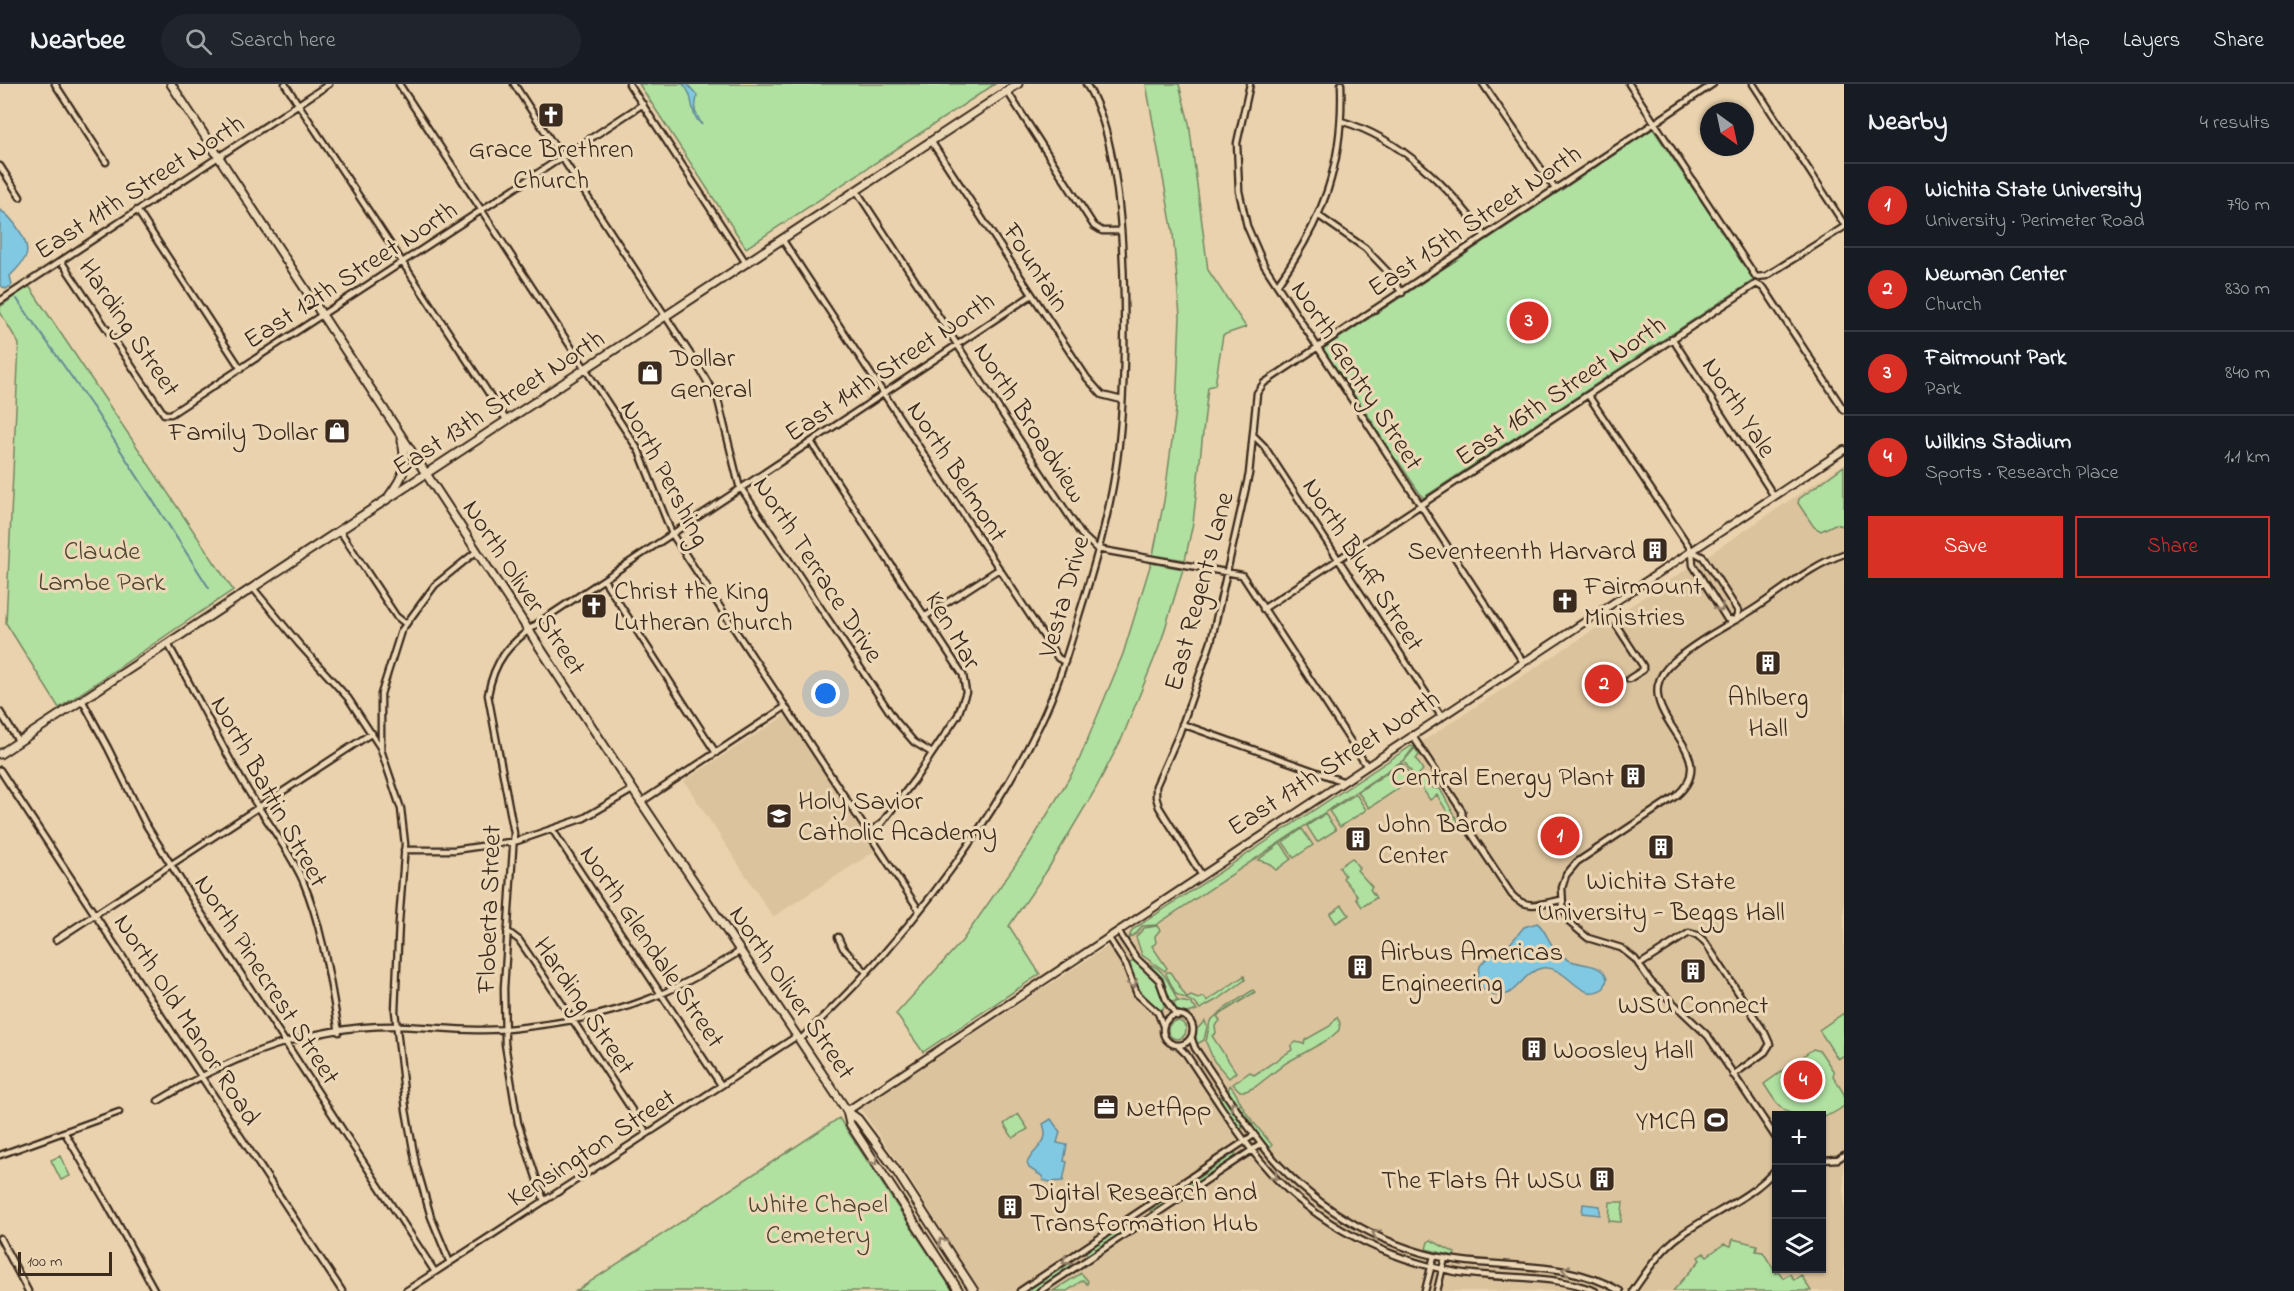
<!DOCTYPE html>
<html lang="en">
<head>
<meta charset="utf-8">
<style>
	:root { --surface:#171b24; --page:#20242c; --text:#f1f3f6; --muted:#9ea1a6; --line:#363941; --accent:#d93025 }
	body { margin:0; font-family:"Indie Flower",sans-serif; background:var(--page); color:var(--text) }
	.controls { position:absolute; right:18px; bottom:18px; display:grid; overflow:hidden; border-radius:0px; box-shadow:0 2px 4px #0004 }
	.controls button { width:54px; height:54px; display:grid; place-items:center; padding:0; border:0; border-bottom:2px solid var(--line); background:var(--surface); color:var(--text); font:30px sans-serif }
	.compass { position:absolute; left:1700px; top:18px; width:54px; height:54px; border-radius:50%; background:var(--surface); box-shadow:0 2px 4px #0004; rotate:147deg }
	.scale { position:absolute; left:18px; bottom:15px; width:94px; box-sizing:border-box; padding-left:6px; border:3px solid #3b2a1e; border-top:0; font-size:16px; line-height:21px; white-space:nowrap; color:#3b2a1e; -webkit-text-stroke:4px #ecd7b6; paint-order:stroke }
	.you { position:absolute; left:826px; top:610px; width:21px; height:21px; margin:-15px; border:4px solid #fff; border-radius:50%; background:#1a73e8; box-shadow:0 0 0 9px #1a73e833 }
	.badge { display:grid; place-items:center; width:39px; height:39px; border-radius:50%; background:var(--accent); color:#fff; font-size:20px; font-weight:700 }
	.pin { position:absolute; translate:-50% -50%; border:3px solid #fff; box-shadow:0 2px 6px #0006 }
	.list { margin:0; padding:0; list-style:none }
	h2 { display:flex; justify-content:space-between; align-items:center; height:78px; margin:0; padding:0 24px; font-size:26px }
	h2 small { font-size:20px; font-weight:400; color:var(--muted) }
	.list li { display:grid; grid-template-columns:39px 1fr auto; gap:18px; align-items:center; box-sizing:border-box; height:84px; padding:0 24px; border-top:2px solid var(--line) }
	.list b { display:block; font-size:22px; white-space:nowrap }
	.list p { margin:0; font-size:20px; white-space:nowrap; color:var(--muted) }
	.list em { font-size:20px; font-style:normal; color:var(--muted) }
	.actions { display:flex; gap:12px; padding:18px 24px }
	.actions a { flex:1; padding:14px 0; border:2px solid var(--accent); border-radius:0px; text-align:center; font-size:21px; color:var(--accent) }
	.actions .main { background:var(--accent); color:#fff }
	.icon { flex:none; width:33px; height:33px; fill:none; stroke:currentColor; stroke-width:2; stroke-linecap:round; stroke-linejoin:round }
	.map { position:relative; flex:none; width:1844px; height:1207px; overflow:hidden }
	header { display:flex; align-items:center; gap:36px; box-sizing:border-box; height:84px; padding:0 30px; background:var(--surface); border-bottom:2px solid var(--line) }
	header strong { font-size:28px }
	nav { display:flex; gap:33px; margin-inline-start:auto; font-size:21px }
	.search { width:420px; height:54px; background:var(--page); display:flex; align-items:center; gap:15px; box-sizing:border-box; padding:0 21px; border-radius:33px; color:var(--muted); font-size:22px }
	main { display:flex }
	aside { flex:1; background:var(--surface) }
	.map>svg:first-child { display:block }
</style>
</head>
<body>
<header>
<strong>Nearbee</strong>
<div class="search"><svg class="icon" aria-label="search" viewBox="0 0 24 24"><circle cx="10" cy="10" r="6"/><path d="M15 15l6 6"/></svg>Search here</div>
<nav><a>Map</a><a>Layers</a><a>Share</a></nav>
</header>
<main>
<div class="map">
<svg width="1844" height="1207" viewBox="0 0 1844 1207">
	<rect width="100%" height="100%" fill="#e9d2ad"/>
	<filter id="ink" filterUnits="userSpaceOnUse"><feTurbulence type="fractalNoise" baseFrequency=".0167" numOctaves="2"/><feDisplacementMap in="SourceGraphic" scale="12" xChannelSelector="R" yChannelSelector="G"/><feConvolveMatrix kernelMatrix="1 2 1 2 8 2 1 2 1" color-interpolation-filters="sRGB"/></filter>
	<g filter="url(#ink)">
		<path fill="#dbc39d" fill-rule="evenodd" d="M1844,380V1207H980L904,1086L860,1024L1693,481ZM1776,1032H1822V1184H1776Z
			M786,631L875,767L773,833L684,697Z"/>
		<path fill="#b0e1a1" stroke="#768660" stroke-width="1.5" d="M639,0H995L746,164Z
			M1146,0H1179L1189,39L1208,186L1246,243L1223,251L1215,301L1208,303L1193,439L1185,476L1153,471L1164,417L1176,326L1180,232L1173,149Z
			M1653,45L1754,196L1423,414L1398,377L1392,374L1373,339L1323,265Z
			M29,202L233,506L59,624L6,539L19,260L0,228V223Z
			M1844,382V442L1835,440L1821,447L1814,443L1798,419L1799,415Z
			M1151,479L1183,485L1161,558L1122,654L1095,706L1048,785L1009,842L1040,890L923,968L896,930L962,857L1029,761L1077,681L1123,570Z
			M1411,662L1414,663L1405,675L1156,841L1142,842L1137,849L1129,854L1132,846Z
			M1415,664L1419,671L1416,675L1423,686L1415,694L1404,677Z
			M1402,679L1413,695L1369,724L1358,708Z
			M1424,690L1433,704L1440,705L1462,745L1459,747L1437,711L1430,716L1416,695Z
			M1356,710L1366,726L1340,743L1329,727Z
			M1325,730L1336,746L1317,758L1307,742Z
			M1302,745L1313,761L1294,774L1283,758Z
			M1281,759L1291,775L1276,786L1268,779L1258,776Z
			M1352,774L1359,784L1357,786L1372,803L1370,805L1376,814L1362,823L1356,814L1358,812L1343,794L1345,792L1339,783Z
			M1342,821L1349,831L1336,839L1330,830Z
			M1157,842L1160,846L1155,852L1156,859L1152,862L1167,884L1165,887L1142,871L1136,853L1144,844Z
			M1135,876L1156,897L1166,922L1159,927L1138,904L1129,880Z
			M1149,880C1163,883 1172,904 1177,916L1171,919L1163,895Z
			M1167,888H1170L1187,914L1191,912L1198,915L1204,913L1207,917L1244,892L1245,896L1220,914L1200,925L1195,919L1176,910L1166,890Z
			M1253,906L1255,908L1217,932L1220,937L1215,942L1216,949L1212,952L1236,988L1229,994L1214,977L1206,958L1210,937L1224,925Z
			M1178,917L1190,919L1197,926C1186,931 1179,929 1172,921Z
			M1844,929V971L1838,975L1819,946Z
			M1337,933L1340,939L1339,946L1329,955L1286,979L1255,1003L1246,1007H1240L1233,1000L1250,988L1254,991L1292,966L1291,962L1296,958L1304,960L1305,956L1330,942Z
			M1168 946a9 9 0 1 1 18 0a9 9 0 1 1-18 0Z
			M1205,937L1207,943L1204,956L1197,960L1195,947Z
			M1813,965L1820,967L1834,988L1833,992L1844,1010V1022C1831,1032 1827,1032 1814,1032C1783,1032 1780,1025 1764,1000Z
			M1230,1001C1240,1013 1242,1026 1252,1036L1251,1039L1228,1007Z
			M1220,1012L1226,1015L1243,1041V1044L1238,1043L1222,1018Z
			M1018,1030L1028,1045L1013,1054L1004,1040Z
			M839,1034L953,1207H576Z
			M1254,1039L1272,1061L1269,1065L1251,1042Z
			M1235,1069L1238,1073L1157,1127L1151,1129L1150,1127Z
			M60,1072L70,1092L61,1096L51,1076Z
			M1610,1118H1623L1621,1138L1609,1137Z
			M1136,1135L1138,1138L1135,1141L1087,1171L1086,1169L1087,1166Z
			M1733,1155L1757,1161L1756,1167L1763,1168L1776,1189L1779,1188L1783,1194L1790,1190L1794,1196L1801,1191L1811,1207H1673L1700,1176L1698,1173L1704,1169L1707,1172L1724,1160L1731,1162Z
			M1431,1156L1455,1169L1454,1172L1426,1165L1428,1158Z
			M1070,1179L1072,1182L1069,1184L1034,1207H1026Z
			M1081,1189L1088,1197L1087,1200L1083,1196L1067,1207H1053Z"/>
		<path fill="#81c9e2" stroke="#658994" stroke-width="1.5" d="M683,0H687L697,11L695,27L702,41C688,30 696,13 683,0Z
			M0,126C11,132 31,158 26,172C23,179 16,186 10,192L12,201L6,205L0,201Z
			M1537,839C1547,845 1548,865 1567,875C1580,883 1601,877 1607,895L1604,904C1579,921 1569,881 1542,884C1522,887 1514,920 1491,910C1483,907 1479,900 1478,892L1480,882L1485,876L1509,861L1524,843Z
			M1051,1035L1060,1048L1057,1059L1067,1061L1064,1077L1067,1078L1063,1097L1050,1098L1043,1096L1042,1092L1029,1084L1027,1079C1034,1063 1051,1060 1043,1040Z
			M1583,1120L1600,1122V1131L1582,1129Z"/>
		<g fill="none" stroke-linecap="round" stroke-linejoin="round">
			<path stroke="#658994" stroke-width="2" d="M17,215L94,325L209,504"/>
			<defs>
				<path id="minor" d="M55,0L106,78
					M285,0L507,337
					M399,0L639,367L672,450L919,826
					M514,0L698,282L718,316L739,401L895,636L914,658L932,669
					M629,0L746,179
					M1250,0L1237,59L1239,107L1247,142L1264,181L1523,578
					M1483,0L1555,105
					M1629,0L1756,193L1766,192L1844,143
					M1753,0L1844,140
					M1007,7L1094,142L1102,147H1121
					M1341,37C1402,55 1448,102 1485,152
					M931,57L1087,294L1102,311L1122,316
					M0,82L20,113
					M856,106L1081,450L1097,465L1242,491L1366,681
					M137,126L241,285
					M1319,132L1365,164L1387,187L1402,209
					M782,155L1058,574L1065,578
					M61,177L164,330H171L643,20
					M1277,201C1323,137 1344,80 1341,0
					M0,217L329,0
					M1672,254L1774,412
					M1588,311L1692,467L1693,481L1727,535L1736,536L1738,527L1703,473L1692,467
					M1253,351L1264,362L1441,632
					M811,358L963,591L966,608L958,631L915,695L881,740L867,749
					M340,447L396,532L406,540
					M604,496L716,669
					M253,504L299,560L348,614L380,663
					M1605,524L1643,582V586L1629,595
					M1263,525L1756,200L1764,204L1844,326
					M926,532L999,485
					M168,560C194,606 217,654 244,700C263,733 287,762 303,797C323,845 330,897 339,948
					M82,616L108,664L145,739L198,824L435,1188
					M0,628L19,658
					M1182,640L1342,697
					M1412,651L1462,727L1463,737L1512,811C1527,827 1542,819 1562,816
					M0,686L342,1207
					M641,718L785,623
					M552,745L721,1001
					M404,766H454L517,757L584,734L632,706
					M1201,790L1159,723L1156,713V702L1179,650L1211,558L1249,390L1257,309L1264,299L1713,0
					M507,847L519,856L549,900L647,1049
					M1118,847L1136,874L1159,896L1167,918L1177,932
					M838,853L843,864L866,888
					M1108,853L1126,881L1137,910L1158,929L1163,942
					M56,856L372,649
					M1639,881L1689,849L1697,851L1705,858L1765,949L1770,960L1765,968L1733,991
					M1163 946a15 15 0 1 1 30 0a15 15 0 1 1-30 0Z
					M1191,953L1195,964C1220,1000 1242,1038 1271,1072C1317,1126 1390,1168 1462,1177C1516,1184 1571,1178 1620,1207
					M800,956C819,937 838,919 856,900C926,826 995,732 1040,640C1057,605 1068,568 1079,531C1095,480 1110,428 1117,376C1124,322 1125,266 1124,212C1123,153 1118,49 1086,0
					M1177,961L1186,970C1213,1010 1238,1052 1270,1088C1318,1141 1386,1175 1456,1188C1502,1196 1550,1189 1595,1207
					M158,1017C229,973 313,940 399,942C438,943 478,949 517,944C561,939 605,932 646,916C679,904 710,886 739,868
					M65,1049L106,1118L155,1207
					M1776,1054L1708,952L1651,898L1635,875L1621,864L1588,854L1570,839L1563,822L1562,804L1566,791L1577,778L1676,712C1721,674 1651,641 1658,601C1660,592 1666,584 1673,578C1696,557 1727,542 1754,525C1782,507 1811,481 1844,470
					M0,1071L119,1028
					M1822,1076L1838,1075L1844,1071
					M544,1117L518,1039L505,960L504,904L514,749L488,611C494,576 509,560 538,539L1032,211
					M0,1154L28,1207
					M450,1179L431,1133L416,1081L406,1026L395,927L399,838L405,760L401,725L381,666V610L401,547L435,501L477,467
					M406,1207L797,952
					M1020,1207L1254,1051
					M1040,1207L1261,1060
					M1425,1207L1434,1172
					M1437,1207L1445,1174
					M1633,1207C1647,1187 1661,1165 1681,1151C1711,1129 1752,1114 1776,1085"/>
				<path id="tertiary" d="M847,1027L1844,366"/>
				<path id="secondary" d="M171,0L641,718L847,1027L858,1035L893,1082L974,1207
					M389,412C405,391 407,383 402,357
					M0,670L1018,0
					M847,1027L850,1040L959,1207"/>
			</defs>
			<use href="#minor" stroke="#3b2a1e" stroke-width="9"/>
			<use href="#tertiary" stroke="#3b2a1e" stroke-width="10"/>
			<use href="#secondary" stroke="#3b2a1e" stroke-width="11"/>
			<use href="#minor" stroke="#ecd7b6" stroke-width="4.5"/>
			<use href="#tertiary" stroke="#ecd7b6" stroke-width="6"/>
			<use href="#secondary" stroke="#ecd7b6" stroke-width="7"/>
		</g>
		<defs><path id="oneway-chevron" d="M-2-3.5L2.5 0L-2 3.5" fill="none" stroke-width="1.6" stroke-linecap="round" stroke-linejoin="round" transform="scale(1.5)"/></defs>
		<g stroke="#94806a">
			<use href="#oneway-chevron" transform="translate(1720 524) rotate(57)"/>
			<use href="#oneway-chevron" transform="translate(1133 900) rotate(68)"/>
			<use href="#oneway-chevron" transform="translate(1234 1021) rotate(-123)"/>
			<use href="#oneway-chevron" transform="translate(874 1077) rotate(57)"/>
			<use href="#oneway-chevron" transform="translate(1274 1092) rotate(46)"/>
			<use href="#oneway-chevron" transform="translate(1376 1150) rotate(-156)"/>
			<use href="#oneway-chevron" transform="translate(942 1158) rotate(-123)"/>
			<use href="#oneway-chevron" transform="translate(1066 1177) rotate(147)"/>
			<use href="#oneway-chevron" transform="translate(1566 1186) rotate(-169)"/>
		</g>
	</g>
	<defs>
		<symbol id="church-square" viewBox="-11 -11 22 22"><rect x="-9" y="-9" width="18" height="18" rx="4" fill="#3b2a1e" stroke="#ecd7b6"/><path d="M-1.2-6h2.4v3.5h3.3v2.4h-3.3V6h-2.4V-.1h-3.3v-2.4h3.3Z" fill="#fff"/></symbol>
		<symbol id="shop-square" viewBox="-11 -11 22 22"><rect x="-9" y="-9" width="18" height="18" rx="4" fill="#3b2a1e" stroke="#ecd7b6"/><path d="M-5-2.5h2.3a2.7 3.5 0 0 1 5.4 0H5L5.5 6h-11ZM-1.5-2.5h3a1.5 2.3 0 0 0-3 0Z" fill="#fff"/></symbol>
		<symbol id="building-square" viewBox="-11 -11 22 22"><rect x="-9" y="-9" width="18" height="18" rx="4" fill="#3b2a1e" stroke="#ecd7b6"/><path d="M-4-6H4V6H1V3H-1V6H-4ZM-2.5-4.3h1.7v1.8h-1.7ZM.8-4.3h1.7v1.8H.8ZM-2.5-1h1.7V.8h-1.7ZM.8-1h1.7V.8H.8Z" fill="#fff"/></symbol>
		<symbol id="school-square" viewBox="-11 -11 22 22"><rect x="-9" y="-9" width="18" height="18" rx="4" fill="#3b2a1e" stroke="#ecd7b6"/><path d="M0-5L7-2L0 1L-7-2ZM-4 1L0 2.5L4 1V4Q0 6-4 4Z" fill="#fff"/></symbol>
		<symbol id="office-square" viewBox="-11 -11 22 22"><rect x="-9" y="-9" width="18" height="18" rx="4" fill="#3b2a1e" stroke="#ecd7b6"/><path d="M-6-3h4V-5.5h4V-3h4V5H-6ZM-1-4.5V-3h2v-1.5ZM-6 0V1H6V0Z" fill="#fff"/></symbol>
		<symbol id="stadium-square" viewBox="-11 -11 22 22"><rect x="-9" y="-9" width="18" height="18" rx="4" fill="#3b2a1e" stroke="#ecd7b6"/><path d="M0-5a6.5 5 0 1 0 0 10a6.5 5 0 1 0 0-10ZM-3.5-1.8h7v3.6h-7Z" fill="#fff"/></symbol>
	</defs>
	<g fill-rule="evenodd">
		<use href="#church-square" x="536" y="16" width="30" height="30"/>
		<use href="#shop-square" x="635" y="274" width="30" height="30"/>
		<use href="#shop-square" x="322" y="332" width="30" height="30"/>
		<use href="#building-square" x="1640" y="451" width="30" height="30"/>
		<use href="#church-square" x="1550" y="502" width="30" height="30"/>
		<use href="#church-square" x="579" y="507" width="30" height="30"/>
		<use href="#building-square" x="1753" y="564" width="30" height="30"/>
		<use href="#building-square" x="1618" y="677" width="30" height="30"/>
		<use href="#school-square" x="764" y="717" width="30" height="30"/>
		<use href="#building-square" x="1343" y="740" width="30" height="30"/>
		<use href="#building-square" x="1646" y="748" width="30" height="30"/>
		<use href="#building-square" x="1345" y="868" width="30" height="30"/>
		<use href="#building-square" x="1678" y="872" width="30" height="30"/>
		<use href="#building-square" x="1519" y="950" width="30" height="30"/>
		<use href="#office-square" x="1091" y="1008" width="30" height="30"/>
		<use href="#stadium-square" x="1701" y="1021" width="30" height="30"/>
		<use href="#building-square" x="1587" y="1080" width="30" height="30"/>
		<use href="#building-square" x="995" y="1108" width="30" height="30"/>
	</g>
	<g text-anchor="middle" stroke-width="6" stroke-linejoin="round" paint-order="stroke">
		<g font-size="27" fill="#3b2a1e" stroke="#ecd7b6" text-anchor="start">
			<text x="551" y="73" text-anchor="middle">Grace Brethren<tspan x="551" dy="31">Church</tspan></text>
			<text x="670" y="282">Dollar<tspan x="670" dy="31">General</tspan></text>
			<text x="318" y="356" text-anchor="end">Family Dollar</text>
			<text x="1636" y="475" text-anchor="end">Seventeenth Harvard</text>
			<text x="1584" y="510">Fairmount<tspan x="1584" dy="31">Ministries</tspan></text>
			<text x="614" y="515">Christ the King<tspan x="614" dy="31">Lutheran Church</tspan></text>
			<text x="1768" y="621" text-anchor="middle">Ahlberg<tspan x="1768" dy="31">Hall</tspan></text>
			<text x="1614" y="701" text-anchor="end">Central Energy Plant</text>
			<text x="798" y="725">Holy Savior<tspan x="798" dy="31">Catholic Academy</tspan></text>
			<text x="1378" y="748">John Bardo<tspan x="1378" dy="31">Center</tspan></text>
			<text x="1661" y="805" text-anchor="middle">Wichita State<tspan x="1661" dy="31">University - Beggs Hall</tspan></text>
			<text x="1380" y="876">Airbus Americas<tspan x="1380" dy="31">Engineering</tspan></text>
			<text x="1693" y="929" text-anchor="middle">WSU Connect</text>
			<text x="1553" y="974">Woosley Hall</text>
			<text x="1126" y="1032">NetApp</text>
			<text x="1696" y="1045" text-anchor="end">YMCA</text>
			<text x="1582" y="1104" text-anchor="end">The Flats At WSU</text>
			<text x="1030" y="1116">Digital Research and<tspan x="1030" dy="31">Transformation Hub</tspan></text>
		</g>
		<g font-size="27" fill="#3b2a1e" stroke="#ecd7b6">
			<text transform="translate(139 102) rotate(-33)" y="9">East 11th Street North</text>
			<text transform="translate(1474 136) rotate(-34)" y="9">East 15th Street North</text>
			<text transform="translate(1037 183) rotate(57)" y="9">Fountain</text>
			<text transform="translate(350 190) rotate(-33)" y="9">East 12th Street North</text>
			<text transform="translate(130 243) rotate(56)" y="9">Harding Street</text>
			<text transform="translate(889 282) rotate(-34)" y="9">East 14th Street North</text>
			<text transform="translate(1358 291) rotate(57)" y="9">North Gentry Street</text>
			<text transform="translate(1560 306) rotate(-34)" y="9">East 16th Street North</text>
			<text transform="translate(498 318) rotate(-33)" y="9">East 13th Street North</text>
			<text transform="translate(1740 323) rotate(57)" y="9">North Yale</text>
			<text transform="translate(1031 338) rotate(57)" y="9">North Broadview</text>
			<text transform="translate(958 387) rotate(57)" y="9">North Belmont</text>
			<text transform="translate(666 389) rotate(62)" y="9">North Pershing</text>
			<text transform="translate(1364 480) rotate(57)" y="9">North Bluff Street</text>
			<text transform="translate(819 485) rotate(57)" y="9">North Terrace Drive</text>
			<text transform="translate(525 503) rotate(57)" y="9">North Oliver Street</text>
			<text transform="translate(1198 507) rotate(-75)" y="9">East Regents Lane</text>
			<text transform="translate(1063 512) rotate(-74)" y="9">Vesta Drive</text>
			<text transform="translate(954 546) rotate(60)" y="9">Ken Mar</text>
			<text transform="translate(1333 678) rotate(-33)" y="9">East 17th Street North</text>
			<text transform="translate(270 707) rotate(61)" y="9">North Battin Street</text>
			<text transform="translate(488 825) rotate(-88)" y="9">Floberta Street</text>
			<text transform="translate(653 862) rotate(56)" y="9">North Glendale Street</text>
			<text transform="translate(268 895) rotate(57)" y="9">North Pinecrest Street</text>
			<text transform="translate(793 908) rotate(56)" y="9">North Oliver Street</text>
			<text transform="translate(585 921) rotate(56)" y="9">Harding Street</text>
			<text transform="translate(188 935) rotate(57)" y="9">North Old Manor Road</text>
			<text transform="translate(591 1063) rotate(-33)" y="9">Kensington Street</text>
		</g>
		<g font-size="27" fill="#4d4532" stroke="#ecd7b6">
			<text x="102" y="475">Claude<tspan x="102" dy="31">Lambe Park</tspan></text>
			<text x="818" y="1128">White Chapel<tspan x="818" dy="31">Cemetery</tspan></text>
		</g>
	</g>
</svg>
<div class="controls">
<button>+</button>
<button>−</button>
<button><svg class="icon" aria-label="layers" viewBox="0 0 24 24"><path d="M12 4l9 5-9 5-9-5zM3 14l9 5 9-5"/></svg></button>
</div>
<svg class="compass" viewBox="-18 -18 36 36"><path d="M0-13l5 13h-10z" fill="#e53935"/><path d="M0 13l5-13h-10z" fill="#9ea1a6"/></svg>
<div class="scale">100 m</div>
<div class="you"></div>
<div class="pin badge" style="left:1560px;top:752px">1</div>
<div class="pin badge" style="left:1604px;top:600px">2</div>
<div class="pin badge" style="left:1529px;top:237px">3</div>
<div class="pin badge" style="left:1803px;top:996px">4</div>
</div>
<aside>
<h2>Nearby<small>4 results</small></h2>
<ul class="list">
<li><span class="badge">1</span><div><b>Wichita State University</b><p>University · Perimeter Road</p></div><em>790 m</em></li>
<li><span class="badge">2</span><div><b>Newman Center</b><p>Church</p></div><em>830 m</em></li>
<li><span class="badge">3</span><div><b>Fairmount Park</b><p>Park</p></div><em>840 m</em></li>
<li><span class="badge">4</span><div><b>Wilkins Stadium</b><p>Sports · Research Place</p></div><em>1.1 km</em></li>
</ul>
<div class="actions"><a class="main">Save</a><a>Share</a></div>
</aside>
</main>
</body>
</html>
